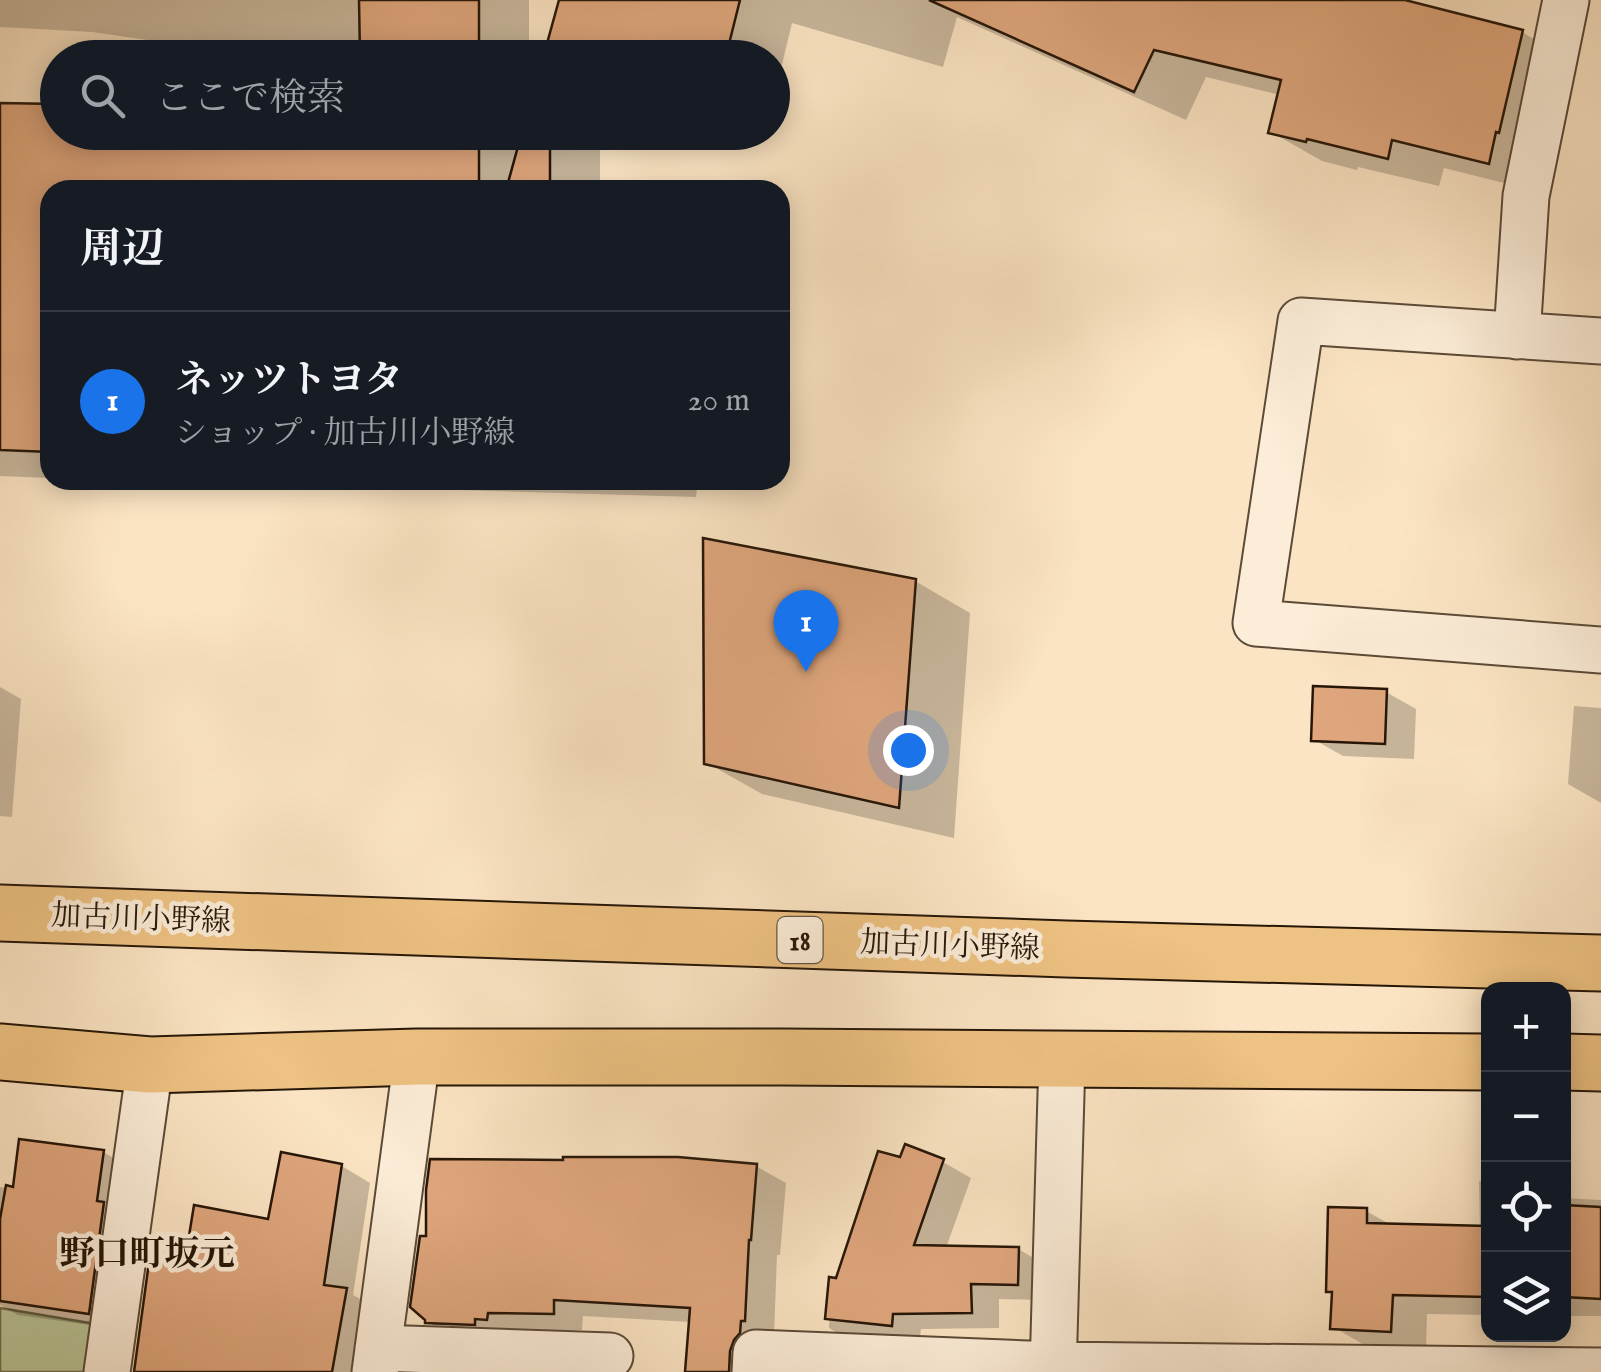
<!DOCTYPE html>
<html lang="ja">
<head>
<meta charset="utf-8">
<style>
	:root { --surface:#171b24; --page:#242831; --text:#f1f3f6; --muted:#9ea1a6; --line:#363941; --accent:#1a73e8 }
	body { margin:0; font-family:"IM FELL English","Noto Serif JP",serif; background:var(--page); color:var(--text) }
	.controls { position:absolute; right:30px; bottom:30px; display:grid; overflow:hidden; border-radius:20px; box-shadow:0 5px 25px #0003 }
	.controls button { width:90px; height:90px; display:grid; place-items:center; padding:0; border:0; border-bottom:2px solid var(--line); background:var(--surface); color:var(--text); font:50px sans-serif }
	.you { position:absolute; left:908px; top:750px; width:35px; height:35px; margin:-25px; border:8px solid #fff; border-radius:50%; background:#1a73e8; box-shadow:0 0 0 15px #1a73e833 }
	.badge { display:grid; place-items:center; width:65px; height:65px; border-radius:50%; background:var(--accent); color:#fff; font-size:32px; font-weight:700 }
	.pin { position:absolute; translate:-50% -82px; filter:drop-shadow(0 2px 5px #0008) }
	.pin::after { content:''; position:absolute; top:52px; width:35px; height:30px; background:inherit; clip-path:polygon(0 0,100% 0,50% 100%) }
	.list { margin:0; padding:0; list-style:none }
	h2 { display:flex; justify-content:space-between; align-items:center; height:130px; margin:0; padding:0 40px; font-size:42px }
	h2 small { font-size:32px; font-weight:400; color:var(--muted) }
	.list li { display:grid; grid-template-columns:65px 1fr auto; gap:30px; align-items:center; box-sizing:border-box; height:180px; padding:0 40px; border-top:2px solid var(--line) }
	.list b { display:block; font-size:38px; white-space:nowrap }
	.list p { margin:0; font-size:32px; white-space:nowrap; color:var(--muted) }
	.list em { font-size:32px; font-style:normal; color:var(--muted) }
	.icon { flex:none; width:55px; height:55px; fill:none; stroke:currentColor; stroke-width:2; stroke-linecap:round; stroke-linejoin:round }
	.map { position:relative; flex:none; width:1601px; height:1372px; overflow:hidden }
	.search { position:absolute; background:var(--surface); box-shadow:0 5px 25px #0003; left:40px; top:40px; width:750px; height:110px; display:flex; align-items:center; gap:25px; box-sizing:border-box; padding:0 35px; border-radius:55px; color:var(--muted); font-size:38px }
	.panel { position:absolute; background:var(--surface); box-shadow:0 5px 25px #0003; left:40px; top:180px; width:750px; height:310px; border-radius:30px }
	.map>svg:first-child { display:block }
</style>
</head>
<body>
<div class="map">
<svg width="1601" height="1372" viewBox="0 0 1601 1372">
	<rect width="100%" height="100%" fill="#fbe4c3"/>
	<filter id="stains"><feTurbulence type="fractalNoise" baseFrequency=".002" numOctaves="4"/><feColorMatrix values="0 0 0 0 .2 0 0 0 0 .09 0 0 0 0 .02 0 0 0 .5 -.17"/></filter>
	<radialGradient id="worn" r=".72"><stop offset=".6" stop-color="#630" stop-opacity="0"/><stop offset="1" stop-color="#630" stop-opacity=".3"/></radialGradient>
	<path fill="#bac598" stroke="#706e50" stroke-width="2.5" d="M0,1308L96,1324L89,1372H0Z"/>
	<path fill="#0003" d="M0,0H529V58H172L175,44L92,32L0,27Z
		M562,0H1393L1522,32L1573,62L1540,192L1444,168L1439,186L1358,167L1357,170L1322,161L1271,132L1280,95L1206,77L1186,120L957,17L943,67L792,23L780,73L772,76V58H546Z
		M0,105L58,132H600V190H50V478L0,476Z
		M119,480H698L696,497Z
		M915,581L970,613L954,838L762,794L707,763Z
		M0,687L21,699L12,817L0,816Z
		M1386,692L1416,709L1414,759L1343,756L1313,739Z
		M1574,706L1601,708V803L1568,784Z
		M907,1148L943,1162L971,1178L946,1248L1018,1249L1046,1265L1045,1300L999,1299V1328L921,1329L919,1347L856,1344L829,1328L831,1280H838Z
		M103,1152L133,1169L118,1329L18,1315L0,1305V1187L15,1189Z
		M342,1166L370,1183L353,1295L375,1307L364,1372H136L186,1270L270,1221Z
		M756,1166L786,1183L780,1255H777L774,1336L758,1372H688L691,1322L583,1316L582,1330H567L568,1343L457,1339L428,1322Z
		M1479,1181H1488V1315L1427,1314L1426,1351L1368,1347L1333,1327L1335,1294L1329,1291L1366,1211L1393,1226L1480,1228Z
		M1564,1198L1601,1200V1316H1564Z"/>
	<path fill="#dfa67d" stroke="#261608" stroke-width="2.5" d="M359,0H479V58H431V54L360,56Z
		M559,0H740L729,44L700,58H543Z
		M929,0H1405L1523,30L1499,133L1496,132L1489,164L1392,140L1388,159L1307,139L1306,142L1268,133L1281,80L1154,50L1134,92Z
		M0,103L58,104V132H479V190H50V452L0,450Z
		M522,132H550V190H506Z
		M703,538L916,579L899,808L704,764Z
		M1313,686L1387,689L1385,744L1311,741Z
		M19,1139L104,1150L97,1201L104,1202L89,1314L0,1301V1219L6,1185L13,1187Z
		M905,1144L944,1159L914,1245L1019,1247L1018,1285L971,1284L972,1313L893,1314L892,1326L825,1319L829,1277L836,1278L878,1151L900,1157Z
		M281,1152L342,1164L324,1285L347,1288L332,1372H134L149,1262L184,1267L194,1205L268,1219Z
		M563,1157H678L757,1164L751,1240H749L745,1321H741L740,1333L734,1340L730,1351L729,1372H685L690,1308L554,1300V1314L488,1313L487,1320L475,1319V1325L425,1323V1320L410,1307L420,1236H426V1190L430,1159L563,1160Z
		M1564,1205L1601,1207V1299L1564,1297Z
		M1328,1207L1367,1208V1223L1488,1226V1297L1393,1295L1391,1332L1330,1329L1332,1292H1326Z"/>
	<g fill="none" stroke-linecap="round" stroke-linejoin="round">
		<defs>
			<path id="minor" d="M1517,336L1526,196L1566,0
				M1601,341L1301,321L1256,623L1601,650
				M378,1348L610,1356
				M107,1372L150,1065
				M375,1372L417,1057
				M755,1372L756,1353L1053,1365L1601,1371
				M1053,1372L1062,1059"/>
			<path id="primary" d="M0,913L1066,949L1601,963
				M0,1052L150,1065L417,1057H782L1488,1062
				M1564,1062L1601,1063"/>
		</defs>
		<use href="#minor" stroke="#5b4a37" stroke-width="49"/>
		<use href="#primary" stroke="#261608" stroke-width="59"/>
		<use href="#minor" stroke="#fcedd8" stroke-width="45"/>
		<use href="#primary" stroke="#eec282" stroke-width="55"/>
	</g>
	<g text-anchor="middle" stroke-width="9" stroke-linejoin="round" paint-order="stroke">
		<rect fill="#fcedd8" stroke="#665646" stroke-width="2.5" x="777.5" y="917" width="45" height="46" rx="8"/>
		<g font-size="28" font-weight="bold" fill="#261608">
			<text x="800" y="950">18</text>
		</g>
		<g font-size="30" fill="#261608" stroke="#fcedd8">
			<text transform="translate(141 918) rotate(2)" y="10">加古川小野線</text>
			<text transform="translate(950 945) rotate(2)" y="10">加古川小野線</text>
		</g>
		<g font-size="35" font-weight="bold" fill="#261608" stroke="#fcedd8">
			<text x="147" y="1265">野口町坂元</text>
		</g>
	</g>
	<rect width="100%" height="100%" filter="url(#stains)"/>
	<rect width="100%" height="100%" fill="url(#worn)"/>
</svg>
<div class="controls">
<button>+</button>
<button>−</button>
<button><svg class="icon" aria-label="locate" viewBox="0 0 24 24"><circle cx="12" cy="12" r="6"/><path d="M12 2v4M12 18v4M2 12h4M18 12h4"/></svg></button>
<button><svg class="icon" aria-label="layers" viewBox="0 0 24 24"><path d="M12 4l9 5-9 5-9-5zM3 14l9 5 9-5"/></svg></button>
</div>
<div class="you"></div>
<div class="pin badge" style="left:806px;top:672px">1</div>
<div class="search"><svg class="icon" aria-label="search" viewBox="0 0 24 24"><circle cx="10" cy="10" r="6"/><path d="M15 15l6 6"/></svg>ここで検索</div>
<section class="panel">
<h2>周辺<small></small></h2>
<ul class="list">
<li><span class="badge">1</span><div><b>ネッツトヨタ</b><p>ショップ · 加古川小野線</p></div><em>20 m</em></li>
</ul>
</section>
</div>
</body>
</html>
